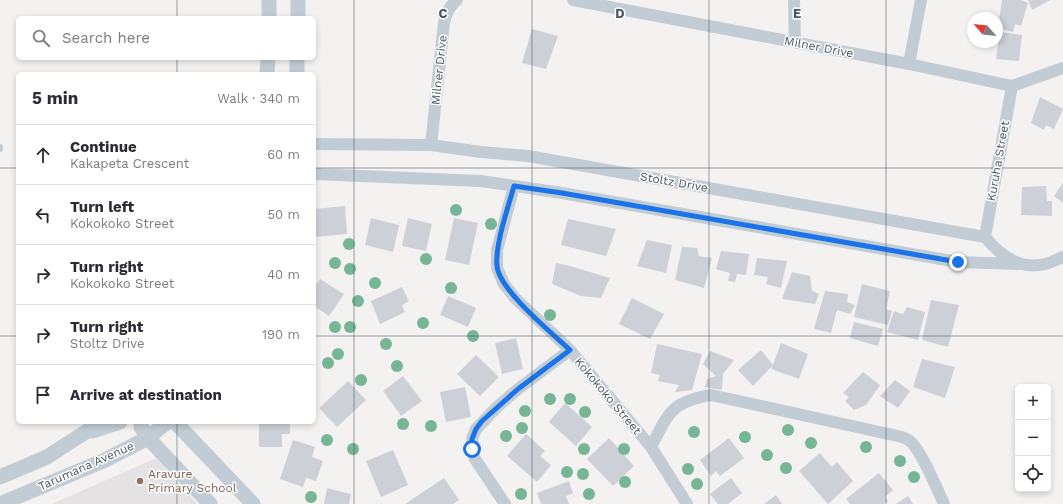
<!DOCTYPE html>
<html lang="en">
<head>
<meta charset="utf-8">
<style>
	:root { --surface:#fff; --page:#f2f2f3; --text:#2b2b33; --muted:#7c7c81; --line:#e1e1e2 }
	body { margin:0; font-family:"Work Sans",sans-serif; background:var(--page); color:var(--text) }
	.controls { position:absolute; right:12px; bottom:12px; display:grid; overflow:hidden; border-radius:6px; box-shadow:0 2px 6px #0003 }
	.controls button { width:36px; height:36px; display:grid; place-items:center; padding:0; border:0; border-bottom:1px solid var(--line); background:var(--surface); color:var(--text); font:20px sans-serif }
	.compass { position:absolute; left:967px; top:12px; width:36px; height:36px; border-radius:50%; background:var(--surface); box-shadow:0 2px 6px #0003; rotate:297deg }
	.stop { position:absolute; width:12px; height:12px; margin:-9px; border:3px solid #1a73e8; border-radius:50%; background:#fff }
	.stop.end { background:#1a73e8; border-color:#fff; box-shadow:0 1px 4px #0008 }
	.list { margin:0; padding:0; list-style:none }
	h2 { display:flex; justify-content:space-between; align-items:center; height:52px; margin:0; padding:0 16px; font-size:17px }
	h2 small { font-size:13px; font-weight:400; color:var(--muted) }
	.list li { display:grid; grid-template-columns:26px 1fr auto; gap:12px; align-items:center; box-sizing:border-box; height:60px; padding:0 16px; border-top:1px solid var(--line) }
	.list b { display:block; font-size:15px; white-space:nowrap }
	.list p { margin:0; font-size:13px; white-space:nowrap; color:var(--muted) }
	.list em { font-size:13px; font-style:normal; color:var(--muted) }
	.icon { flex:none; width:22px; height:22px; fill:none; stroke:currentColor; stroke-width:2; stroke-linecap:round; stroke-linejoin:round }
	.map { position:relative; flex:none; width:1063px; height:504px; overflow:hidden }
	.search { position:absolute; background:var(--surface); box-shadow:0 2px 6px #0003; left:16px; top:16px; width:300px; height:44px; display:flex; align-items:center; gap:10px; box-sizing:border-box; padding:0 14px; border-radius:6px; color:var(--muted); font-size:15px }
	.panel { position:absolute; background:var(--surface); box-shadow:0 2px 6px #0003; left:16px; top:72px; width:300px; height:352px; border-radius:6px }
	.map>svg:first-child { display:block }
</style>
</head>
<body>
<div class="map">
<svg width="1063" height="504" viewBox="0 0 1063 504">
	<rect width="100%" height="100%" fill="#f4f1f1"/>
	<path fill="#e5e2e3" d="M156,458L197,504H52Z"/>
	<path fill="#cdd0d6" d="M1002,0H1021L1028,3L1021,26L1015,24L1013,32L998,28Z
		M1028,0H1050L1032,10Z
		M532,29L558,36L546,69L522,63Z
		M1000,32L1022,35L1019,61L996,59Z
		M1040,97L1063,109L1054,129L1046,125L1044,130L1031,123Z
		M1063,183V203L1054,196Z
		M1046,186L1047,201H1052V216L1021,215L1022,187Z
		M345,206L347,234L314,237V209Z
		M371,218L399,225L393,252L365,245Z
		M408,218L432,224L426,251L402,246Z
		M454,218L478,223L469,265L445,260Z
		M568,219L616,229L606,256L561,245Z
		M647,240L672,245L666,273L637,266Z
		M682,247L697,248L699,256L712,258L704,288L675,280Z
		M721,251L749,254L746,275L737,274L735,282L728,281L730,273L716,269Z
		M757,258L787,261L781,288L766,284L768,277L754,275Z
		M556,263L570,266L610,278L601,298L581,296L552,284Z
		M792,272L810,276L812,291L819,294L815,304L782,299Z
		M320,279L344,294L329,316L314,306V288Z
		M862,284L890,291L886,309L892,311L888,325L854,317Z
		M402,287L409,301L402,305L405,312L380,324L371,301Z
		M825,291L848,294L847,302L855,305L850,314L837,310L831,333L814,329Z
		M448,296L476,308L468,327L440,315Z
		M632,298L664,314L650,339L619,324Z
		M931,300L959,305L948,347L922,340Z
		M907,307L925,312L918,340L887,332L894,311L903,314Z
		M854,322L883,329L878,346L850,338Z
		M516,338L523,369L502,374L495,343Z
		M781,343L808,354L799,379L771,369L773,365L753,386L738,370L761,350L773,365Z
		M657,344L702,354L692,390L675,392L679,385L658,381L660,375L651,373Z
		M710,351L734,360L723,374L722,390L705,387L707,379L716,376L703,364Z
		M476,355L499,377L480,396L457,374Z
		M922,359L955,367L945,398L913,387Z
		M863,372L880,385L866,405L854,410L845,401L849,397L843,393Z
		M403,376L422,401L401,416L383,391Z
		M895,380L910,391L898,408L880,396Z
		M348,381L366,400L337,427L319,408Z
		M465,387L471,417L446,422L440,392Z
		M565,403L592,427L576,446L549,422Z
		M259,422H290V434H282V447H259Z
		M526,434L545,451L540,456L551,465L537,482L507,456Z
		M609,438L634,466L613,486L587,459Z
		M729,438L744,458L720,476L716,471L711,476L700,460Z
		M293,440L315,447L312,457L323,461L316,481L306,478L303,487L280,479Z
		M393,450L408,485L381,497L366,461Z
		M820,453L832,467L837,462L853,481L828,504L799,471Z
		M879,473L893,490L885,497L888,501L884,504H850L846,499Z
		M444,478L459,500L453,504H405Z
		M731,478L742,493L728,504H718L710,494Z
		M569,481L573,493L566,496L569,504H541L537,493Z
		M327,488L351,494L349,504H324Z
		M776,495L782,504H764Z
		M908,496L913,504H896Z"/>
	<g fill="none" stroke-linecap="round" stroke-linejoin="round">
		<path stroke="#c1ccd4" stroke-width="6" d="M0,147V149"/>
		<path stroke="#c1ccd4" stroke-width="12" d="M573,0L909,64L1012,86L1063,68
			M794,0L795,42
			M909,64L921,0
			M314,144L431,145L481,152L528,156L985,237C998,253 1017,268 1039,265C1047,265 1056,260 1063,257
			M431,145L444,23C446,14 449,6 457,0
			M314,174L481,181L562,193L958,262L1018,264
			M514,186L497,250V268L504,284L515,298L570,350L651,447L687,504
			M985,237L1012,86
			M651,447C669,413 670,402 711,395L884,433C892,435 904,436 910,441C921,450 937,489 944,504
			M505,504L475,459L472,449V439L476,429L497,407L518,389L570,350"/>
		<path stroke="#c1ccd4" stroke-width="15" d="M269,18V0
			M298,18V0
			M267,74L268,58
			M297,74V58
			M141,422V427L148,438L210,504
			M175,422L253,504
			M92,431L120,422
			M0,477L47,457L101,422
			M0,504L103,461L148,438L167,422"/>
	</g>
	<g fill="#76b695">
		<circle cx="456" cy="210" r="6"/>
		<circle cx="491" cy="224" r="6"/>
		<circle cx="349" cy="244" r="6"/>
		<circle cx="426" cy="259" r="6"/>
		<circle cx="335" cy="263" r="6"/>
		<circle cx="350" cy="269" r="6"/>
		<circle cx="375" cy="283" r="6"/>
		<circle cx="451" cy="288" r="6"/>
		<circle cx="358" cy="301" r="6"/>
		<circle cx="550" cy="315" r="6"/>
		<circle cx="423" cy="323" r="6"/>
		<circle cx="335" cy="327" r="6"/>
		<circle cx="350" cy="327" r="6"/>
		<circle cx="473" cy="336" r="6"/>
		<circle cx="386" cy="344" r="6"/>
		<circle cx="338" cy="354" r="6"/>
		<circle cx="328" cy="363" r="6"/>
		<circle cx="397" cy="366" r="6"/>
		<circle cx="361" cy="380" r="6"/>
		<circle cx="550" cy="399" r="6"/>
		<circle cx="570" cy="399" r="6"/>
		<circle cx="525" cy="411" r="6"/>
		<circle cx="585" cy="412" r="6"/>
		<circle cx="403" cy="424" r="6"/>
		<circle cx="431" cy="426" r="6"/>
		<circle cx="522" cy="428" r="6"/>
		<circle cx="788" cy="430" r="6"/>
		<circle cx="694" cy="432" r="6"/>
		<circle cx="506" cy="436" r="6"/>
		<circle cx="745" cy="437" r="6"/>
		<circle cx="327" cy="440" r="6"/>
		<circle cx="811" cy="443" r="6"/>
		<circle cx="866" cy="447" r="6"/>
		<circle cx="353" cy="449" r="6"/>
		<circle cx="584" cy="449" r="6"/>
		<circle cx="624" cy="449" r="6"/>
		<circle cx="767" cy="455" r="6"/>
		<circle cx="900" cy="461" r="6"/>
		<circle cx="786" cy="468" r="6"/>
		<circle cx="688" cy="469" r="6"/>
		<circle cx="567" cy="472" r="6"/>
		<circle cx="583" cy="474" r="6"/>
		<circle cx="914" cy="477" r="6"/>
		<circle cx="625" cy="482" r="6"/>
		<circle cx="697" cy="484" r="6"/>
		<circle cx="521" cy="494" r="6"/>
		<circle cx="589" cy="494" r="6"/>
		<circle cx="311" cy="497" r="6"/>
	</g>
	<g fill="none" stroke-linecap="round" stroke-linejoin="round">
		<path stroke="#1a73e8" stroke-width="5" d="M472,449V439L476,429L482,421L518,389L570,350C552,333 499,290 497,266C495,244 508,208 514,186L562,193L958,262"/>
	</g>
	<path fill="none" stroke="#475561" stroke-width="1" stroke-opacity="0.55" d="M177,0V18M354,0V504M532,0V504M709,0V504M886,0V504M177,58V74M0,168H18M314,168H1063M0,336H18M314,336H1063M177,422V504"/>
	<circle fill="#8d6e63" stroke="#fff" stroke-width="1.5" cx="140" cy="481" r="4"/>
	<g text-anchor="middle" stroke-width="3" stroke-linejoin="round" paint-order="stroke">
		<g font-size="12" fill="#475561" stroke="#fff">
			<text transform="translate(819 47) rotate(11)" y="4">Milner Drive</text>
			<text transform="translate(439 70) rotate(-84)" y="4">Milner Drive</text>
			<text transform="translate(998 161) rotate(-80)" y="4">Kuruha Street</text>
			<text transform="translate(674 182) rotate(10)" y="4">Stoltz Drive</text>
			<text transform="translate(608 396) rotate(50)" y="4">Kokokoko Street</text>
			<text transform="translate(86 466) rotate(-24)" y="4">Tarumana Avenue</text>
		</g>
		<g font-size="12" fill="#785e54" stroke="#fff" text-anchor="start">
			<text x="148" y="478">Aravure<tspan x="148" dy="14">Primary School</tspan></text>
		</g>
	</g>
	<g font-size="13" text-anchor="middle" font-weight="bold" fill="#475561" stroke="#fff" stroke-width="3" stroke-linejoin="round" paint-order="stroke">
		<text x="443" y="18">C</text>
		<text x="620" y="18">D</text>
		<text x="797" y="18">E</text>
	</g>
</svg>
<div class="controls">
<button>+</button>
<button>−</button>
<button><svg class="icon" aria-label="locate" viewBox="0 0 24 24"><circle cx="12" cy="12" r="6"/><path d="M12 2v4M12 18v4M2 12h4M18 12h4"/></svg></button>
</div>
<svg class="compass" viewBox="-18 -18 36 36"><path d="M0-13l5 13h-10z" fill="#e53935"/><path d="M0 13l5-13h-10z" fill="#7c7c81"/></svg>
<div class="stop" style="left:472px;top:449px"></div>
<div class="stop end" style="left:958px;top:262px"></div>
<div class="search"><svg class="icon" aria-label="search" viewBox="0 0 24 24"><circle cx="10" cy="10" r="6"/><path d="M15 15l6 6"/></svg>Search here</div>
<section class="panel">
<h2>5 min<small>Walk · 340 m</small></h2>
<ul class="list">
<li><svg class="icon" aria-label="ahead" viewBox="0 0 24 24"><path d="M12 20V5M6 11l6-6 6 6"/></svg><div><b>Continue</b><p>Kakapeta Crescent</p></div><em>60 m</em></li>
<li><svg class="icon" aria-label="left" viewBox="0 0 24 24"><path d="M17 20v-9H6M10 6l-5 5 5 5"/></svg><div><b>Turn left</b><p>Kokokoko Street</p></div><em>50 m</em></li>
<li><svg class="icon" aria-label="right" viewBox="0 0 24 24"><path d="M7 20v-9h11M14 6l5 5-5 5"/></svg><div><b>Turn right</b><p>Kokokoko Street</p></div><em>40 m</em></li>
<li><svg class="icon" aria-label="right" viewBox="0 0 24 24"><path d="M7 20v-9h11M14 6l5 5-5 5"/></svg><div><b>Turn right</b><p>Stoltz Drive</p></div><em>190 m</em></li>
<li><svg class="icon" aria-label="arrive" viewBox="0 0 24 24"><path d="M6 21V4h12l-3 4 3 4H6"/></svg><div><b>Arrive at destination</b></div></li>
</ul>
</section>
</div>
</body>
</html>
